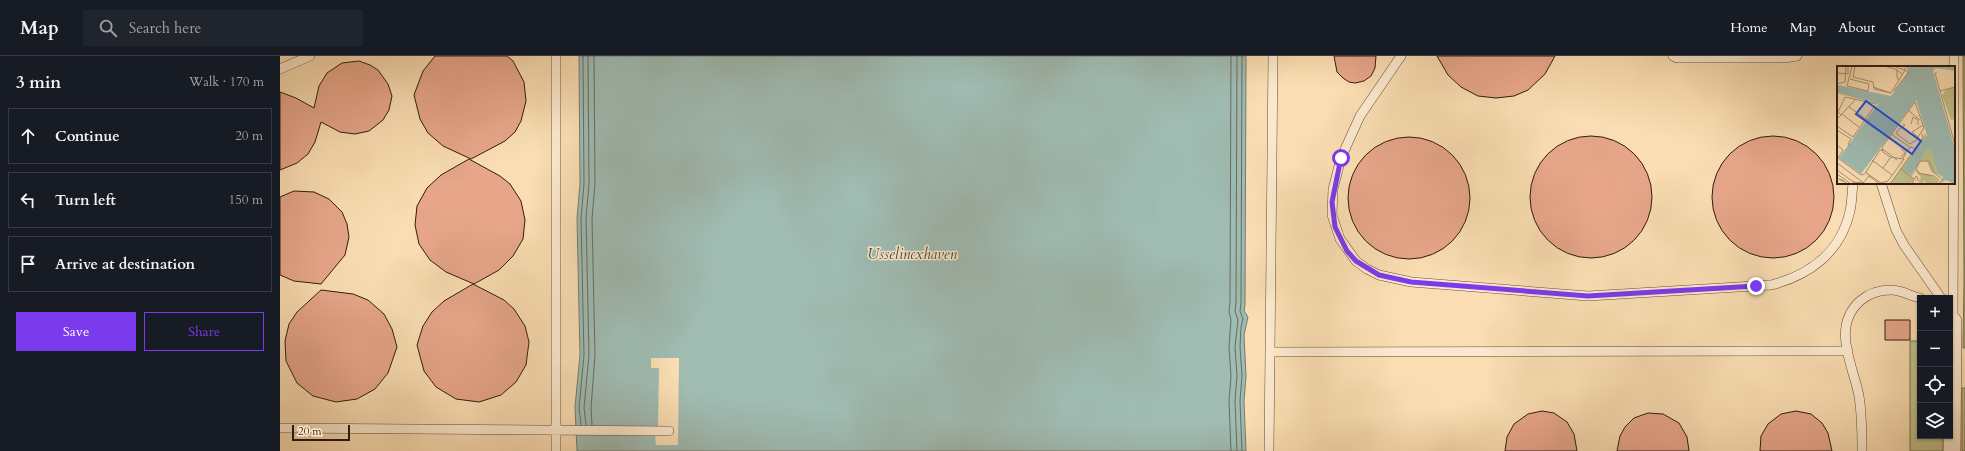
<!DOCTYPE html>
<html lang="en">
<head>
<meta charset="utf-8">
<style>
	:root { --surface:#171b24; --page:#20242c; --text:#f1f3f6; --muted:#9ea1a6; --line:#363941; --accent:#7c3aed }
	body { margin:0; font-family:Cardo,serif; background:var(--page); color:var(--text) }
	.controls { position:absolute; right:12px; bottom:12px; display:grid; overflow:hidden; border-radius:0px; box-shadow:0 1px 3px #0004 }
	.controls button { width:36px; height:36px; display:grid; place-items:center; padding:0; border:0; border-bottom:1px solid var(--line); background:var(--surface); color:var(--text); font:20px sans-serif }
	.scale { position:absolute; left:12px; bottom:10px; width:58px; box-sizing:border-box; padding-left:4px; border:2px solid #2f1d11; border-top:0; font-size:11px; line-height:14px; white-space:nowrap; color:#2f1d11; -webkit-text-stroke:3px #fce9cd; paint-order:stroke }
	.stop { position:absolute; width:12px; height:12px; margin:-9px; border:3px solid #7c3aed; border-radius:50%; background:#fff }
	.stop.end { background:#7c3aed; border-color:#fff; box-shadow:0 1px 4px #0008 }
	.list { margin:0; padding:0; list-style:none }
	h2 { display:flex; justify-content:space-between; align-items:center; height:52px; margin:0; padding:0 16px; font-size:17px }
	h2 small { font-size:13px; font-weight:400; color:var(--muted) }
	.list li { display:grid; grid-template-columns:26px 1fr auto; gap:12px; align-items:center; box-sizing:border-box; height:56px; margin:0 8px 8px; padding:0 8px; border:1px solid var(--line); border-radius:0px }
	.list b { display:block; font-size:15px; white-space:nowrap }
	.list em { font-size:13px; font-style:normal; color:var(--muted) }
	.actions { display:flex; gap:8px; padding:12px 16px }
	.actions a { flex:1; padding:9px 0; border:1px solid var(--accent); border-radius:0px; text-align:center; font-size:14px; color:var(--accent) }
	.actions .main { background:var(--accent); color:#fff }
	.icon { flex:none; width:22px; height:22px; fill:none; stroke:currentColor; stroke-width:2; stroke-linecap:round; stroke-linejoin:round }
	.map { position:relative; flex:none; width:1685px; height:395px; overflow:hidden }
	header { display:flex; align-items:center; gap:24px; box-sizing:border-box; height:56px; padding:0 20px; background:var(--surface); border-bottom:1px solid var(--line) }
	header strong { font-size:19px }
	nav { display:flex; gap:22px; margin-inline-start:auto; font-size:14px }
	.search { width:280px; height:36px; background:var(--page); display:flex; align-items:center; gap:10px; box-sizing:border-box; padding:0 14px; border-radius:0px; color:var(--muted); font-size:15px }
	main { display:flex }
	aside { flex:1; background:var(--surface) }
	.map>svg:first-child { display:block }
</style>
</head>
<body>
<header>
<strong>Map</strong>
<div class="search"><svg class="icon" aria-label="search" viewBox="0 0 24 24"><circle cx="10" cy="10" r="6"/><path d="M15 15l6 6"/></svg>Search here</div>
<nav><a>Home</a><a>Map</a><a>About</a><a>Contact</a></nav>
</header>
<main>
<aside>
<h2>3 min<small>Walk · 170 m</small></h2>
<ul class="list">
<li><svg class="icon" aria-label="ahead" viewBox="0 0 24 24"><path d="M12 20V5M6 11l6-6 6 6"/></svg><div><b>Continue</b></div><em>20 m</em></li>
<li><svg class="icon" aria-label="left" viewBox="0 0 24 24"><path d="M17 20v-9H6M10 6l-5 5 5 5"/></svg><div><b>Turn left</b></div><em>150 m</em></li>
<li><svg class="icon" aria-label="arrive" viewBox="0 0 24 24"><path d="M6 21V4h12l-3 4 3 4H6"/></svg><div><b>Arrive at destination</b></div></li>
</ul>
<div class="actions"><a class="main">Save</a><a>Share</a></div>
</aside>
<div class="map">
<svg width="1685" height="395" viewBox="0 0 1685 395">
	<rect width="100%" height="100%" fill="#faddb2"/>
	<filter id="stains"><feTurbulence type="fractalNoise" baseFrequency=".005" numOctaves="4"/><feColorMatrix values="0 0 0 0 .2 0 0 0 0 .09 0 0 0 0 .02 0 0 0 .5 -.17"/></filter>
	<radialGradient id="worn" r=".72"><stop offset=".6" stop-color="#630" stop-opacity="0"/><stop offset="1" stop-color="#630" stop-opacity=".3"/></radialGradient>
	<path fill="#c1c089" stroke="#786e4d" d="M1683,0H1685V292H1683L1684,225Z
		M1630,285H1640V380H1663V395H1630Z
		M1682,332H1685V395H1682Z"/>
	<path fill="#9fbbb2" stroke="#727c72" d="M299,0H966L965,249L964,255L968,261L964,279L966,320L964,345L966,395H297L295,351L300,299L297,162L300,128Z"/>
	<path fill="#faddb2" d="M371,302H399L398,389H376L375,379H295V371H378L379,312H371Z"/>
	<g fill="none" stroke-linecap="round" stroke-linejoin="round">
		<path stroke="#676c62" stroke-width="1" d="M951,0L950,245L949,256L951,264L949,291L951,321L949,345L951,395
			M957,0L956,246L955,255L958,264L955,291L957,320L955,345L957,395
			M962,0L961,247L960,255L963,263L961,271L960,291L962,320L960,345L962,395
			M301,369L299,352L304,299L301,162L304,128L303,0
			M306,369L304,352L309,299L306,162L309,128L308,0
			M312,369L311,352L315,299L312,163L315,128L314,0"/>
	</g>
	<path fill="#e7a68a" stroke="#2f1d11" d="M155,0H227L233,5L244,26L246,45L241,65L235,76L225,85L191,103L163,90L148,77L140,63L134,39L143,15Z
		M1054,0H1096L1095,12L1091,20L1084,25L1075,27L1069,26L1063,22L1057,16Z
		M1157,0H1275L1265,18L1248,34L1234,40L1216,42L1198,40L1181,31L1168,19Z
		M79,5L90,9L98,14L108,28L112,40L109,54L103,64L89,75L75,78L60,76L41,66L35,86L28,98L17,107L0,114V36L16,42L34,52L39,30L47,17L62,7Z
		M1250 141a61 61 0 1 1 122 0a61 61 0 1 1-122 0Z
		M1432 141a61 61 0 1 1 122 0a61 61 0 1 1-122 0Z
		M1068 142a61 61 0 1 1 122 0a61 61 0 1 1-122 0Z
		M189,103L220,120L230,128L241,145L245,164L243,183L233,200L219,214L194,228L166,216L150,204L139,188L135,169L137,150L147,132L161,119Z
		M14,135L34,136L49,143L62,156L67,168L69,181L65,199L41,228L14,225L0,219V141Z
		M193,228L224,244L234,253L245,270L249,286L246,309L236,326L221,339L199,346L176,343L156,331L144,315L137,289L143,270L152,256L164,245Z
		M41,234L73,238L88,244L104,258L112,273L117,291L108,317L95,333L77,343L56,346L33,340L17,327L6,305L5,285L9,268L17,256Z
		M1605,264H1630V284H1605Z
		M1262,355L1274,357L1287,366L1294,378L1297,395H1225L1227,381L1234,368L1248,358Z
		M1516,355L1531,358L1542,367L1548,377L1552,395H1480L1481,380L1488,368L1501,358Z
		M1368,357L1383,358L1399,367L1407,381L1409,395H1337L1340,380L1345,371L1354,362Z"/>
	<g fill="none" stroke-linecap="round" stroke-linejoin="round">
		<defs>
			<path id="lane" d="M276,0V395
				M1121,0L1080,60L1061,102L1053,133L1052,159L1060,183L1076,205L1087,213L1099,219L1131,226L1308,240L1491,229C1530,219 1561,196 1570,155C1572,146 1572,136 1573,127
				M1393,0L1397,2H1505L1517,0
				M0,13L30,0
				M1601,127L1616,174L1624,189L1661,242
				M1673,265L1674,0
				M990,296L1568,295
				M0,372L389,375
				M989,395L993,0
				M1582,395C1582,376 1582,359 1579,340C1573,309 1551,271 1580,245C1588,238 1600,234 1611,234C1622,234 1630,240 1640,242"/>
			<path id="street" d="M1672,395L1673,265"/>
		</defs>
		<use href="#lane" stroke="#624d39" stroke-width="10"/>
		<use href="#street" stroke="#624d39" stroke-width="18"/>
		<use href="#lane" stroke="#fce9cd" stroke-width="9"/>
		<use href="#street" stroke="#fce9cd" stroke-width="17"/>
	</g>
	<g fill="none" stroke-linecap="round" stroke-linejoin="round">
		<path stroke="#7c3aed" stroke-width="5" d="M1061,102L1052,146L1055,171L1067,195L1076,205L1099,219L1131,226L1308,240L1476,230"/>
	</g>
	<g text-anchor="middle" stroke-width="3" stroke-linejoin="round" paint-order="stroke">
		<g font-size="15" font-style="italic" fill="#514c41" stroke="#fce9cd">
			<text x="632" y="203">Usselincxhaven</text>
		</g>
	</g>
	<g transform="translate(1557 10)">
		<rect width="118" height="118" fill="#faddb2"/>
		<path d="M118,21V53L114,54L105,29L109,24ZM89,67V70L65,103L74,109L90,84L94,83L100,107L105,110L94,106L90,95L83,96L80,103L84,108H92L102,115L99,118H88V115L84,118L81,115L84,112L79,104L74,111L77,113L74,118H53Z" fill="#c1c089"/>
		<path d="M65,0H118V5L99,2L96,5L118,83V118L109,114L101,118L106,111L100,107L94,83L90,84L74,109L65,103L90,69L79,34L24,108L2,92L41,38L0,27V19L54,30L71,7L70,2Z" fill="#9fbbb2"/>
		<path fill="none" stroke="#a99072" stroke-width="1" d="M18,0L16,11L36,16L37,23L54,27L68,4L56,0M47,0L58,3L65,8M60,3V12L63,14M0,7L11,8V0M100,7H98L118,79M13,13L32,18L31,25L10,20L15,0M0,18L8,16L9,0M36,21L54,27M57,25L71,7L67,2M103,25L118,21M12,41L33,56M72,45L83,54M5,48L23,62M0,53L19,33M66,58L68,59L60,65V68L73,78L80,74M74,58L76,51L81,54V59M0,60L16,71L39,38L8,31L1,46L4,49M0,64L14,73L11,78L14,81M54,68L74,82M81,71L75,66L86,59M0,79L6,84L1,92M64,83L69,87L66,92M64,91L74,81L78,83M1,92L24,109L28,108M35,94L55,109M0,97L28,118M46,102L53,92M64,103L77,113M0,104L19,118M29,106L43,84H47L60,94M0,108L14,118M33,110L28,106L44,117L51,115L67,93L53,91L46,86L45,81L78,36L87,62L81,71L84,75M102,114L97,110L81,107L79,102L83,95H92L97,107L104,112M7,115L2,113L11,118M16,116L26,117L32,110L43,118M53,118L86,72L85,68M75,118L79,110L81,112L80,115"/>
		<path fill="#1d4ed8" fill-opacity="0.15" stroke="#1d4ed8" stroke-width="2" d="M29,35L84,75L75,88L19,48Z"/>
		<rect width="118" height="118" fill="none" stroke="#2f1d11" stroke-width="2"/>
	</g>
	<rect width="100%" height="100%" filter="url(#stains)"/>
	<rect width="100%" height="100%" fill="url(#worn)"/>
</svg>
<div class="controls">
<button>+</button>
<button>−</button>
<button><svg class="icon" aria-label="locate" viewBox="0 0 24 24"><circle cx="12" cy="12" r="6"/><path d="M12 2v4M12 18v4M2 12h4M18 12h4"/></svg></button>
<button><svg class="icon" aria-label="layers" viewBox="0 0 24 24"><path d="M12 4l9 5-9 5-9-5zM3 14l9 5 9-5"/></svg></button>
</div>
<div class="scale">20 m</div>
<div class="stop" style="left:1061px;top:102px"></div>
<div class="stop end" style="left:1476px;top:230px"></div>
</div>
</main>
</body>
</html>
